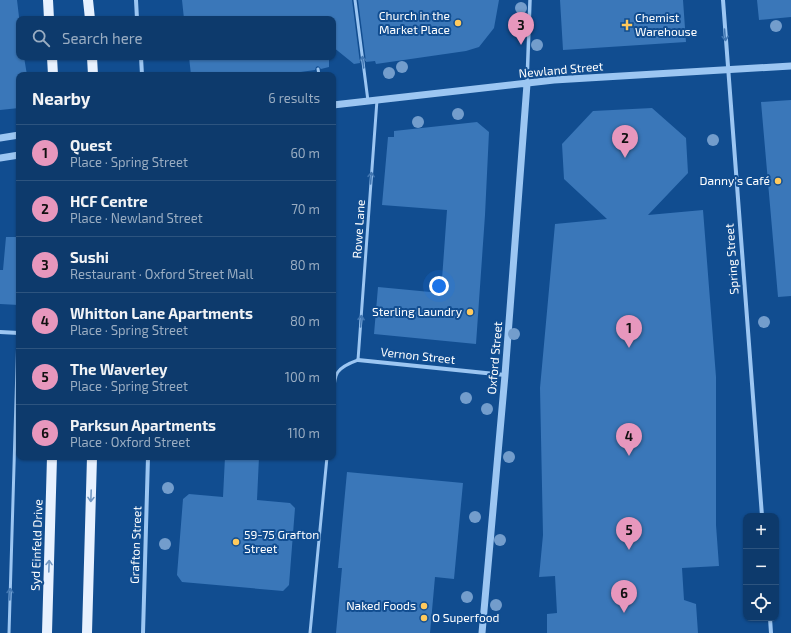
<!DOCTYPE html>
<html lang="en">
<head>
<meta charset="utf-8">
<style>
	:root { --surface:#0d3a6c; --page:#164172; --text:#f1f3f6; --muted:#9aadc2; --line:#2d547f; --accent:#e797bd }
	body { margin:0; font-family:"Exo 2",sans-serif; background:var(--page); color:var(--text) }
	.controls { position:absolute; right:12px; bottom:12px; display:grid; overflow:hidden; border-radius:8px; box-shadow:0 1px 3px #0004 }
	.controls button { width:36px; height:36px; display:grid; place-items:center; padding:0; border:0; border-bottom:1px solid var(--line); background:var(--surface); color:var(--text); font:20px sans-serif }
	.you { position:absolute; left:439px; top:286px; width:14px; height:14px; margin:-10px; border:3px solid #fff; border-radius:50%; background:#1a73e8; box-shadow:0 0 0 6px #1a73e833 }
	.badge { display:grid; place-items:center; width:26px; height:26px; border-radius:50%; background:var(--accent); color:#111; font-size:13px; font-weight:700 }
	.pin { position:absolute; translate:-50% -33px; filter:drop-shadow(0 1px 2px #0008) }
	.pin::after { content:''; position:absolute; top:21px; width:14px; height:12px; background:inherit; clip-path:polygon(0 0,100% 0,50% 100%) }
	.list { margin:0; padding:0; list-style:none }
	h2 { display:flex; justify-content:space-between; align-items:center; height:52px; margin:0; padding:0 16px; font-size:17px }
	h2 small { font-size:13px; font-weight:400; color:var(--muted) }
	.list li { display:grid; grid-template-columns:26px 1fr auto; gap:12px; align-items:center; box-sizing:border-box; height:56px; padding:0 16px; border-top:1px solid var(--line) }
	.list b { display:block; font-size:15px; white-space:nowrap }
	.list p { margin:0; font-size:13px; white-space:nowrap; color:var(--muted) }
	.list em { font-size:13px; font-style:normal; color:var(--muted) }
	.icon { flex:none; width:22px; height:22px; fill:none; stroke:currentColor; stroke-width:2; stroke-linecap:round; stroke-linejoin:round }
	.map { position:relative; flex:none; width:791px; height:633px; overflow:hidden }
	.search { position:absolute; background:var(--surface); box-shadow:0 1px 3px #0004; left:16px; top:16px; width:320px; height:44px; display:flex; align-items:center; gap:10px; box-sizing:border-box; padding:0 14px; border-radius:8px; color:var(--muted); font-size:15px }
	.panel { position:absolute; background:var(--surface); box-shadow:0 1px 3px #0004; left:16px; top:72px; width:320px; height:388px; border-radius:8px }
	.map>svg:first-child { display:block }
</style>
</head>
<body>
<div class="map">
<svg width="791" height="633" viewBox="0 0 791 633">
	<rect width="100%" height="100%" fill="#114d90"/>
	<path fill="#3a77b9" d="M0,0H17L19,17V57H24L27,75H19V108L0,110Z
		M182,0H352L360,63L354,64L333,47V19H184Z
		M358,0H499L494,28L479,47L466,51L376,64L375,61L366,62Z
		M560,0H683L686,42L563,50Z
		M757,0H791V17L759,20Z
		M189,57H329V67L321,69L318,66L316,67L315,70L279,75H191Z
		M791,100V296L778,297L761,102Z
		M652,108L686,138L688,173L648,215L703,210L716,377V525L719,566L682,568L684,600L696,604L698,633H547V614L557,613L555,576L539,577L543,535L540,388L555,224L607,219L564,179L562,144L593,111Z
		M477,122L489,132L485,215L476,344L374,334L378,287L441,293L447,210L382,205L388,137H394V131Z
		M6,237H19V305L0,304V270H3Z
		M225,457H259L257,500L290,503L295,508L289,585L283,591L182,582L177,575L183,499L189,494L223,497Z
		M347,472L463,483L454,579L435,577L430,633H336L342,568H338Z"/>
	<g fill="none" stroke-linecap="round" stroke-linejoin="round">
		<path stroke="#9cc6f2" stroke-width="3" d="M355,0L368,101
			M318,69L319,75
			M333,398C335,375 333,369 358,360L377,100
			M9,633L18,333
			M310,633L327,457"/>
		<path stroke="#9cc6f2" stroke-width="3.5" d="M527,83L530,0"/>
		<path stroke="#9cc6f2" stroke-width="4" d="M136,0L137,19
			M723,0L762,516
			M141,57L142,75
			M0,332L19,333
			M358,360L505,375
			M770,618L771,633
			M143,633L148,457"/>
		<path stroke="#9cc6f2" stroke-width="7" d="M333,105L554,80L791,66
			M0,138L19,135
			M0,158L19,155
			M482,633L505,375L527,84"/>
		<path stroke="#e7f1ff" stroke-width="10" d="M48,0L49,19
			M88,0L90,19
			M52,57L53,75
			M92,57L93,75
			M47,633L52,457
			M87,633L92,457"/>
	</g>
	<g fill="#739dcc">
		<circle cx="521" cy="8" r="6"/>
		<circle cx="776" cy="26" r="6"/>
		<circle cx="537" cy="45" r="6"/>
		<circle cx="402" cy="67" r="6"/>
		<circle cx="389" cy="73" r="6"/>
		<circle cx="458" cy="114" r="6"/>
		<circle cx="418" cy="122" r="6"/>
		<circle cx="713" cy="140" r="6"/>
		<circle cx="764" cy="322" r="6"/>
		<circle cx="514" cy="334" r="6"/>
		<circle cx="466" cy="398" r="6"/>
		<circle cx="487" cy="409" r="6"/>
		<circle cx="509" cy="457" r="6"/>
		<circle cx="168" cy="488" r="6"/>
		<circle cx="475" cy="517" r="6"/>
		<circle cx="500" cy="540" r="6"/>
		<circle cx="165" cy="544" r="6"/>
		<circle cx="467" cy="597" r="6"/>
		<circle cx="496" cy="605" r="6"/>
	</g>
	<defs><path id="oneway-shaft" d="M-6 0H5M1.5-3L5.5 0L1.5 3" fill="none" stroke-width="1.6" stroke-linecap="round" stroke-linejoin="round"/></defs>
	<g stroke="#4277b2">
		<use href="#oneway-shaft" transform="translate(725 35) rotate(85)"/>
		<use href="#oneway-shaft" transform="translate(363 62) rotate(-97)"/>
		<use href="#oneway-shaft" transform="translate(371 178) rotate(-86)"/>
		<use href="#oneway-shaft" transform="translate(361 321) rotate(-86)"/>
		<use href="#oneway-shaft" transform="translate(10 594) rotate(-88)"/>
	</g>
	<g stroke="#7197c2">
		<use href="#oneway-shaft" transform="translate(91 496) rotate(92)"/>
		<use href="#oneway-shaft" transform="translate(49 566) rotate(-88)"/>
	</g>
	<g fill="#ffca5d" stroke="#114d90" stroke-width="1.5">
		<circle cx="458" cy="23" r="4"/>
		<path d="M625 19h4v4h4v4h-4v4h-4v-4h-4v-4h4z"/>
		<circle cx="778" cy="181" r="4"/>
		<circle cx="470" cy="312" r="4"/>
		<circle cx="236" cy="542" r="4"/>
		<circle cx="424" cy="606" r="4"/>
		<circle cx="424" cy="618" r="4"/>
	</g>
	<g text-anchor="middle" stroke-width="4" stroke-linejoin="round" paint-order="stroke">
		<g font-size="12" fill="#fff" stroke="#114d90" text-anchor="end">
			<text x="450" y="20">Church in the<tspan x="450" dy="14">Market Place</tspan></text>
			<text x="635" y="22" text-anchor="start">Chemist<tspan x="635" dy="14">Warehouse</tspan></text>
			<text x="770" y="185">Danny's Café</text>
			<text x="462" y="316">Sterling Laundry</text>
			<text x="244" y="539" text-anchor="start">59-75 Grafton<tspan x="244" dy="14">Street</tspan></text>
			<text x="416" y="610">Naked Foods</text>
			<text x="432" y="622" text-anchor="start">O Superfood</text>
		</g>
		<g font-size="12" fill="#fff" stroke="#114d90">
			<text transform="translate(561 70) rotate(-5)" y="4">Newland Street</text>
			<text transform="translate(359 229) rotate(-86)" y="4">Rowe Lane</text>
			<text transform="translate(732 259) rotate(-94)" y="4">Spring Street</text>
			<text transform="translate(418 356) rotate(6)" y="4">Vernon Street</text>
			<text transform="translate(495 358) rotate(-85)" y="4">Oxford Street</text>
			<text transform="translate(37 545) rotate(-88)" y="4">Syd Einfeld Drive</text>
			<text transform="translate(136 545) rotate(-88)" y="4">Grafton Street</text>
		</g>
	</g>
</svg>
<div class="controls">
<button>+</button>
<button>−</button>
<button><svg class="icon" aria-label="locate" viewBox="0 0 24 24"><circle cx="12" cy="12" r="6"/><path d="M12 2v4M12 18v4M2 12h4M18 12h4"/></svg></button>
</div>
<div class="you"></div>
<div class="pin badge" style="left:629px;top:348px">1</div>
<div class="pin badge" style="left:625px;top:158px">2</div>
<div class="pin badge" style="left:521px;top:45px">3</div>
<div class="pin badge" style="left:629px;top:456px">4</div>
<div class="pin badge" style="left:629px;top:550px">5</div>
<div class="pin badge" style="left:624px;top:613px">6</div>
<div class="search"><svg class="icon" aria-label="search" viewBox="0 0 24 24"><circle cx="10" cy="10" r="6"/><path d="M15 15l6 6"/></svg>Search here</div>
<section class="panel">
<h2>Nearby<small>6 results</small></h2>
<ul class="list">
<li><span class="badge">1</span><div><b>Quest</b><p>Place · Spring Street</p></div><em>60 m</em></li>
<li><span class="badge">2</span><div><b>HCF Centre</b><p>Place · Newland Street</p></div><em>70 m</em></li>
<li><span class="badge">3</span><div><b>Sushi</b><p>Restaurant · Oxford Street Mall</p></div><em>80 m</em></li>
<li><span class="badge">4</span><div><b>Whitton Lane Apartments</b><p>Place · Spring Street</p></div><em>80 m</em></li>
<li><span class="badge">5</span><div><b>The Waverley</b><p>Place · Spring Street</p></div><em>100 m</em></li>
<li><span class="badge">6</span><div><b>Parksun Apartments</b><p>Place · Oxford Street</p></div><em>110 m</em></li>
</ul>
</section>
</div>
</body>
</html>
